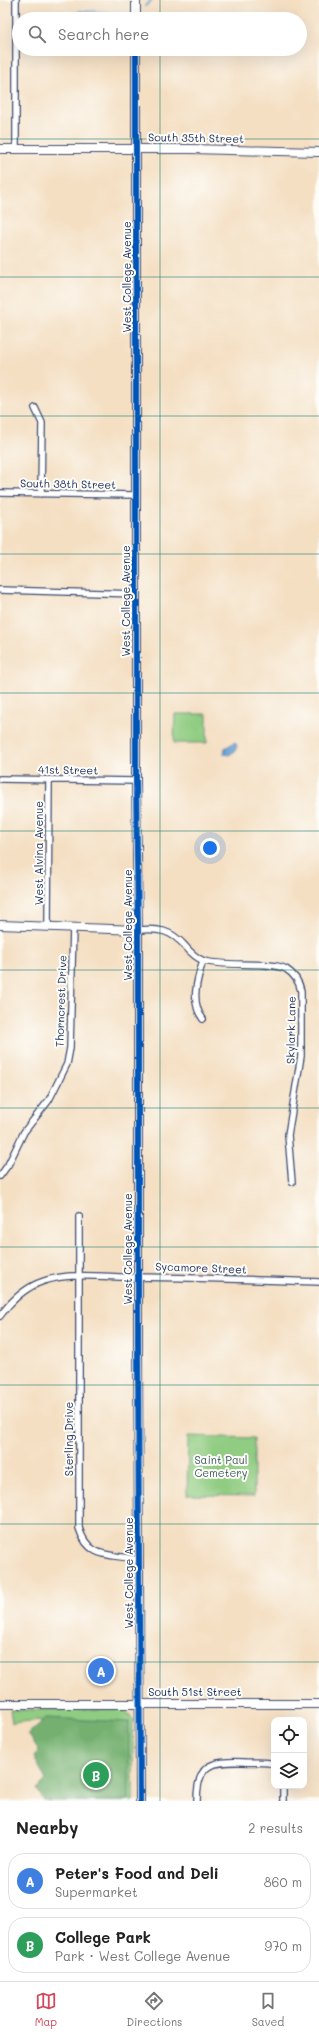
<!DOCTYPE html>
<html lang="en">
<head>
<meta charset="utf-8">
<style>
	:root { --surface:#fff; --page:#f6f6f6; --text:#222; --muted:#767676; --line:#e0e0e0; --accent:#d1495b }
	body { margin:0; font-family:Mali,sans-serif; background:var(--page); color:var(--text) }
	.controls { position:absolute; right:12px; bottom:12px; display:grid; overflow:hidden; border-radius:8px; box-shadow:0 4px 16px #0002 }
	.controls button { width:36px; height:36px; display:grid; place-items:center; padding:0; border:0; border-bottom:1px solid var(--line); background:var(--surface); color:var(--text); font:20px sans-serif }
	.you { position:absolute; left:210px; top:848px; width:14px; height:14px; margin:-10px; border:3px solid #fff; border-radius:50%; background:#1a73e8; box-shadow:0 0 0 6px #1a73e833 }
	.badge { display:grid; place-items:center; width:26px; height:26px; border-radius:50%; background:var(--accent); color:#fff; font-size:13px; font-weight:700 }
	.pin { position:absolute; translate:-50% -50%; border:2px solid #fff; box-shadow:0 1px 4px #0006 }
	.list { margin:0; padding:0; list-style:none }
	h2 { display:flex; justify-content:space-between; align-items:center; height:52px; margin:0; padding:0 16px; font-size:17px }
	h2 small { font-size:13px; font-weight:400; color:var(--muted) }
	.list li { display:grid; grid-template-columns:26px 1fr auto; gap:12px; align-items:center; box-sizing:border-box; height:56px; margin:0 8px 8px; padding:0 8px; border:1px solid var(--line); border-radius:16px }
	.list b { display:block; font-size:15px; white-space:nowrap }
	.list p { margin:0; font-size:13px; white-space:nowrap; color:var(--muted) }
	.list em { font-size:13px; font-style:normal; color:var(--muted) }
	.icon { flex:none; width:22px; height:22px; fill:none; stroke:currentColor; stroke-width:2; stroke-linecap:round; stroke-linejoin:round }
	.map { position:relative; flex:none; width:319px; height:1801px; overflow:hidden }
	.search { position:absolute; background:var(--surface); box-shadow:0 4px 16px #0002; left:12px; right:12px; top:12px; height:44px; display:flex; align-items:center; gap:10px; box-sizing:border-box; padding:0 14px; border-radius:22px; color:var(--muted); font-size:15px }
	.sheet { height:180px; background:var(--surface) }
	nav { display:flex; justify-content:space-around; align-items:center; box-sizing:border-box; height:56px; border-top:1px solid var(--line); background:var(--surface); font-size:11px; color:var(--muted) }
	nav a { display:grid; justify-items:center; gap:2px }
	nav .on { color:var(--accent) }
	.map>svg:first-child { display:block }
</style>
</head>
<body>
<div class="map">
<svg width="319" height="1801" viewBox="0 0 319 1801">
	<rect width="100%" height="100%" fill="#fdfcf7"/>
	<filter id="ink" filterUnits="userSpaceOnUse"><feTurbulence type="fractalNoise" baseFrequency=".025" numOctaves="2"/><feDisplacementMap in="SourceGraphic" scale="8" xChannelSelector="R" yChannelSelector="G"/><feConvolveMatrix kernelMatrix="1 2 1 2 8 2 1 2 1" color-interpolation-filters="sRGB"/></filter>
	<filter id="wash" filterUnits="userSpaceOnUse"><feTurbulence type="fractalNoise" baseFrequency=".012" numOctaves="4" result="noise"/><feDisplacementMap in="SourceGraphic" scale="16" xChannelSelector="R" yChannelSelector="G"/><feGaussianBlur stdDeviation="0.9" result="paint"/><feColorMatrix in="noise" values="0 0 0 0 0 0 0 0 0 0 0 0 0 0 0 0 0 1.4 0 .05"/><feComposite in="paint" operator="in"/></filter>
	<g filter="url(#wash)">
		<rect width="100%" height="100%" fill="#f4dfc3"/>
		<path fill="#90cc81" stroke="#567e70" d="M175,714H207V743H174Z
			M188,1436L254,1438V1496L187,1495Z
			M111,1709C122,1709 127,1709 133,1720V1801H78L38,1752L41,1720L12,1723L10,1710Z"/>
		<path fill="#74b06f" stroke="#487066" d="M46,1718L129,1722V1801H44L37,1789L46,1780L34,1757L39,1750L28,1734Z"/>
		<path fill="#62a0d3" stroke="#3e6898" d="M235,742L237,746L235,751L229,755L224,754L225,748Z"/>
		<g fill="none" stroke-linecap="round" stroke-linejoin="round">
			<path stroke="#62a0d3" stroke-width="2" d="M145,6L152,0
				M79,11L106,12L127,16"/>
		</g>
	</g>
	<g filter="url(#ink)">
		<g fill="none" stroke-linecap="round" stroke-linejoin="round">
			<defs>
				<path id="street" d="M16,148V0
					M35,408L42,423L41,494
					M0,493L136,495
					M0,590L137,594
					M0,779L136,781
					M48,926L49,780
					M138,930C158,928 171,930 185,946C190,952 196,958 204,961C225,967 271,961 286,969C294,974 299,981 301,991V1056L288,1135L292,1182
					M203,961C197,979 190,1003 203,1019
					M0,1176L8,1165L24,1132L49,1100L67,1064L70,1048L73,927
					M79,1216V1528C89,1561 112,1553 139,1560
					M0,1316C11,1301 25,1287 44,1281C68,1273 97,1276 122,1277C188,1277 253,1280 319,1282
					M283,1786V1801
					M197,1801C197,1764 210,1761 243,1762C253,1763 265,1761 274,1764"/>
				<path id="secondary" d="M136,0V19
					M136,49V781L138,930V1339L140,1801
					M0,149H190L319,152
					M0,925L138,930
					M0,1704H319"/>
			</defs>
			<use href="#street" stroke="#3c496d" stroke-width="8"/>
			<use href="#secondary" stroke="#3c496d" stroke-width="10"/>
			<use href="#street" stroke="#fff" stroke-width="5.5"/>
			<use href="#secondary" stroke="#fff" stroke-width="8"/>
			<defs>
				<path id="cycleway" d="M136,49V781L138,930V1339L140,1801"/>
			</defs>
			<use href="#cycleway" stroke="#fdfcf7" stroke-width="8"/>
			<use href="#cycleway" stroke="#0057b8" stroke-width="6"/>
		</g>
	</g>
	<path fill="none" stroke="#0f766e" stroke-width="1" stroke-opacity="0.55" d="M160,0V19M160,49V1801M0,139H319M0,277H319M0,416H319M0,554H319M0,693H319M0,831H319M0,970H319M0,1108H319M0,1247H319M0,1385H319M0,1524H319M0,1662H319"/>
	<g text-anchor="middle" stroke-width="4" stroke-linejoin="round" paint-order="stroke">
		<g font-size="11" fill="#1b2f5e" stroke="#fdfcf7">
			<text transform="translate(196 138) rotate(1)" y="4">South 35th Street</text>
			<text transform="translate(127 277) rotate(-90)" y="4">West College Avenue</text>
			<text transform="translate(68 484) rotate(1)" y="4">South 38th Street</text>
			<text transform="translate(126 601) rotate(-90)" y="4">West College Avenue</text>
			<text transform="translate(68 770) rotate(1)" y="4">41st Street</text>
			<text transform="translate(39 853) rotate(-90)" y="4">West Alvina Avenue</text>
			<text transform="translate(128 925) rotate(-90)" y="4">West College Avenue</text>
			<text transform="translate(61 1001) rotate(-88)" y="4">Thorncrest Drive</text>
			<text transform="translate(291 1030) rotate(-89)" y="4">Skylark Lane</text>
			<text transform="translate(128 1249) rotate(-90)" y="4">West College Avenue</text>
			<text transform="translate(201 1268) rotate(2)" y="4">Sycamore Street</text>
			<text transform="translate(69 1439) rotate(-90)" y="4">Sterling Drive</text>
			<text transform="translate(129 1573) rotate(-90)" y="4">West College Avenue</text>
			<text x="195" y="1696">South 51st Street</text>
		</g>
		<g font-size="11" fill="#3e5e68" stroke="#fdfcf7">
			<text x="221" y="1464">Saint Paul<tspan x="221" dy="13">Cemetery</tspan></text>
		</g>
	</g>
</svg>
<div class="controls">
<button><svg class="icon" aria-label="locate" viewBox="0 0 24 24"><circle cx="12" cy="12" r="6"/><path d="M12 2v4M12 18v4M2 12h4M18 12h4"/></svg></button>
<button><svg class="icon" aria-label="layers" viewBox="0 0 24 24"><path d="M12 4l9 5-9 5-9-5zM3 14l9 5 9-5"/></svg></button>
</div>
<div class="you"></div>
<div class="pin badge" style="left:101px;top:1671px;background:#3f7fe0">A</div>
<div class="pin badge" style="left:96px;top:1775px;background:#2e9e5b">B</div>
<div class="search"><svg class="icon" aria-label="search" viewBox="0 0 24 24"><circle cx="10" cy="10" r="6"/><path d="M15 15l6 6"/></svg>Search here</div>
</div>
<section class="sheet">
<h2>Nearby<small>2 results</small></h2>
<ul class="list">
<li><span class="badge" style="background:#3f7fe0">A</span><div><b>Peter's Food and Deli</b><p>Supermarket</p></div><em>860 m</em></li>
<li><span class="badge" style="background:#2e9e5b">B</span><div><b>College Park</b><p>Park · West College Avenue</p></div><em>970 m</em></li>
</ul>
</section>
<nav>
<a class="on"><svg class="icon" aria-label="map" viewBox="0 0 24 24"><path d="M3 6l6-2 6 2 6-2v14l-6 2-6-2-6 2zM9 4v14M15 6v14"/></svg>Map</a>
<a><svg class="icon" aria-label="directions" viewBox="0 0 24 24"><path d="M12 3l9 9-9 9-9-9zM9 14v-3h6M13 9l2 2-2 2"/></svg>Directions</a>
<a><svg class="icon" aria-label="saved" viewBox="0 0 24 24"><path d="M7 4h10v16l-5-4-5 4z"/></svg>Saved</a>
</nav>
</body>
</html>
